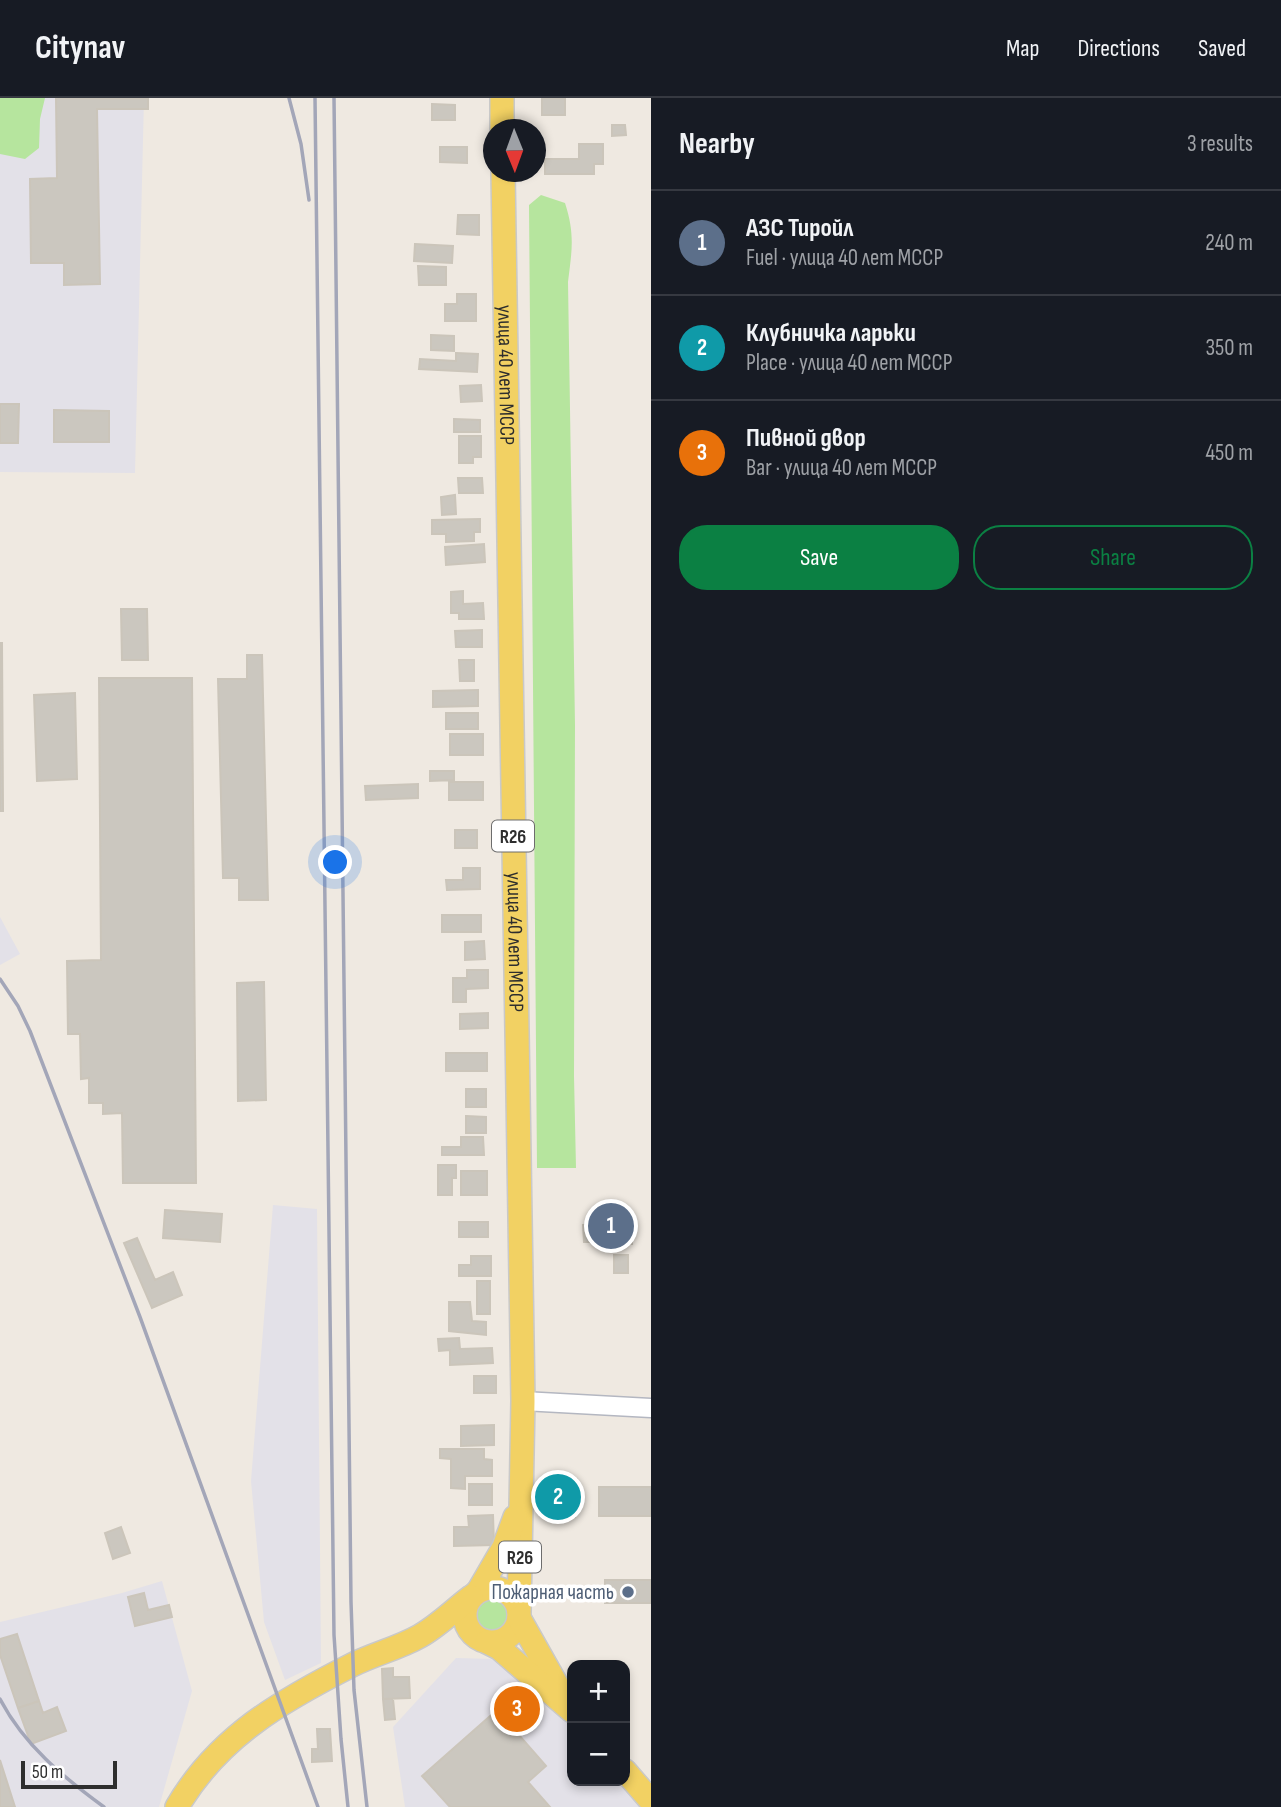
<!DOCTYPE html>
<html lang="en">
<head>
<meta charset="utf-8">
<style>
	:root { --surface:#171b24; --page:#242831; --text:#f1f3f6; --muted:#9ea1a6; --line:#363941; --accent:#0b8043 }
	body { margin:0; font-family:"Sofia Sans Condensed",sans-serif; background:var(--page); color:var(--text) }
	.controls { position:absolute; right:21px; bottom:21px; display:grid; overflow:hidden; border-radius:14px; box-shadow:0 4px 10px #0003 }
	.controls button { width:63px; height:63px; display:grid; place-items:center; padding:0; border:0; border-bottom:2px solid var(--line); background:var(--surface); color:var(--text); font:35px sans-serif }
	.compass { position:absolute; left:483px; top:21px; width:63px; height:63px; border-radius:50%; background:var(--surface); box-shadow:0 4px 10px #0003; rotate:179deg }
	.scale { position:absolute; left:21px; bottom:18px; width:96px; box-sizing:border-box; padding-left:7px; border:4px solid #2e2e2e; border-top:0; font-size:19px; line-height:24px; white-space:nowrap; color:#2e2e2e; -webkit-text-stroke:5px #fff; paint-order:stroke }
	.you { position:absolute; left:336px; top:765px; width:24px; height:24px; margin:-18px; border:5px solid #fff; border-radius:50%; background:#1a73e8; box-shadow:0 0 0 10px #1a73e833 }
	.badge { display:grid; place-items:center; width:46px; height:46px; border-radius:50%; background:var(--accent); color:#fff; font-size:23px; font-weight:700 }
	.pin { position:absolute; translate:-50% -50%; border:4px solid #fff; box-shadow:0 2px 7px #0006 }
	.list { margin:0; padding:0; list-style:none }
	h2 { display:flex; justify-content:space-between; align-items:center; height:91px; margin:0; padding:0 28px; font-size:30px }
	h2 small { font-size:23px; font-weight:400; color:var(--muted) }
	.list li { display:grid; grid-template-columns:46px 1fr auto; gap:21px; align-items:center; box-sizing:border-box; height:105px; padding:0 28px; border-top:2px solid var(--line) }
	.list b { display:block; font-size:26px; white-space:nowrap }
	.list p { margin:0; font-size:23px; white-space:nowrap; color:var(--muted) }
	.list em { font-size:23px; font-style:normal; color:var(--muted) }
	.actions { display:flex; gap:14px; padding:21px 28px }
	.actions a { flex:1; padding:16px 0; border:2px solid var(--accent); border-radius:28px; text-align:center; font-size:24px; color:var(--accent) }
	.actions .main { background:var(--accent); color:#fff }
	.map { position:relative; flex:none; width:651px; height:1709px; overflow:hidden }
	header { display:flex; align-items:center; gap:42px; box-sizing:border-box; height:98px; padding:0 35px; background:var(--surface); border-bottom:2px solid var(--line) }
	header strong { font-size:33px }
	nav { display:flex; gap:38px; margin-inline-start:auto; font-size:24px }
	main { display:flex }
	aside { flex:1; background:var(--surface) }
	.map>svg:first-child { display:block }
</style>
</head>
<body>
<header>
<strong>Citynav</strong>
<nav><a>Map</a><a>Directions</a><a>Saved</a></nav>
</header>
<main>
<div class="map">
<svg width="651" height="1709" viewBox="0 0 651 1709">
	<rect width="100%" height="100%" fill="#efe9e1"/>
	<path fill="#e3e1e8" d="M0,0H144L135,375L0,374Z
		M0,819L20,856L0,867Z
		M273,1107L317,1111L321,1565L285,1582L264,1524L251,1383Z
		M162,1483L192,1593L159,1709H0V1524L122,1495Z
		M456,1560L494,1561L542,1597L572,1626V1683H624L648,1709H405L393,1629Z"/>
	<path fill="#b6e59e" d="M0,0H45L40,21L39,50L25,61L0,56Z
		M541,97L565,105C575,136 572,152 568,184L575,627L574,978L576,1070H537L529,107Z
		M474 1519a20 20 0 1 1 40 0a20 20 0 1 1-40 0Z"/>
	<path fill="#cbc7bf" stroke="#cbc5ba" stroke-width="2" d="M56,0H148V11H97L100,186L64,187V165H31L30,81L57,80Z
		M542,0H565V17H542Z
		M432,6L455,7V22H432Z
		M612,27H625L626,37L612,38Z
		M579,46H603V66H594V76H545V61H579Z
		M440,49H467V65L440,64Z
		M458,117H479V137L457,136Z
		M415,146L453,148L452,165L414,163Z
		M418,168L446,169V187H419Z
		M457,196H476V223H445V206H457Z
		M431,237L454,238V253L431,252Z
		M456,255L478,256L477,274L419,271L420,261L456,263Z
		M481,287L482,303L461,304L460,288Z
		M0,306H19L18,345H0Z
		M54,312L109,313V344H54Z
		M454,321L480,322V334H454Z
		M459,338H481V359H473V365H459Z
		M458,380H482L483,395H459Z
		M455,397L456,416L442,417L441,399Z
		M480,421V434H474V443L446,444V436H432V422Z
		M484,446L485,464L446,467L445,449Z
		M463,493V506L483,505L484,521H459V515H451V494Z
		M121,511H147L148,562H122Z
		M482,532V549H456L455,533Z
		M0,545H2L3,713H0Z
		M247,557H262L268,802H239V780H223L218,581H247Z
		M459,562H474V583H460Z
		M99,580H192L196,1085H123L122,1015L103,1016V1005H89V980L81,981L80,936H68L67,863L101,862Z
		M478,592V608L433,609V593Z
		M75,595L77,681L37,683L34,597Z
		M446,615H478V631H446Z
		M450,636H483V657H450Z
		M430,673H454V682L430,683Z
		M449,684H483V702H449Z
		M418,686V700L366,702L365,688Z
		M455,732H477V750H455Z
		M463,770H480V791L447,792L446,782H463Z
		M442,817H481V834H442Z
		M484,843L485,861L465,862V844Z
		M467,872H488V890L466,891V904H453V880H467Z
		M264,884L266,1002L238,1003L237,885Z
		M488,915V930L460,931V916Z
		M446,955H487V973H446Z
		M466,991H486V1009H466Z
		M466,1018L486,1019V1035H466Z
		M461,1039H483L484,1057H442V1049H461Z
		M438,1067H456V1080H452V1097H438Z
		M461,1073H487V1097H461Z
		M165,1112L222,1116L220,1144L163,1140Z
		M617,1120H631L632,1146H618V1144H584L583,1127L617,1126Z
		M459,1124H488V1139H459Z
		M137,1140L155,1182L173,1174L182,1197L152,1210L124,1145Z
		M614,1157H628V1175H614Z
		M471,1158H491V1178H459V1167H471Z
		M477,1183H490V1216H477Z
		M449,1204H470L472,1223L486,1224V1237L449,1233Z
		M459,1240L460,1251L492,1250L493,1265L450,1267V1252L439,1253L438,1241Z
		M474,1278H496V1295H474Z
		M494,1327V1347L461,1348V1328Z
		M440,1351H484V1361L492,1362V1378H465V1391L451,1390V1361L440,1360Z
		M542,1379L577,1381L575,1419L540,1418Z
		M469,1386H492V1407H469Z
		M599,1389H651V1418H599Z
		M493,1417L494,1447L454,1448V1429H469L468,1418Z
		M121,1429L130,1455L113,1461L105,1435Z
		M605,1482H651V1505H605Z
		M144,1495L148,1512L169,1507L172,1519L135,1528L128,1499Z
		M17,1536L39,1603L18,1610L0,1557V1541Z
		M393,1570V1579H409L410,1600L383,1601L382,1571Z
		M383,1601H393L395,1621L385,1622Z
		M39,1603L43,1615L57,1609L66,1633L31,1646L18,1610Z
		M497,1612L546,1668L528,1684L550,1709H450L422,1678Z
		M317,1631H330L332,1663L312,1664V1651H318Z
		M0,1662L15,1709H0Z"/>
	<g fill="none" stroke-linecap="round" stroke-linejoin="round">
		<defs>
			<path id="minor" d="M523,1303L651,1310"/>
			<g id="major">
				<path d="M502,0V32"/>
				<path id="s1" d="M503,74L523,1303L519,1514"/>
				<circle cx="492" cy="1517" r="27"/>
				<path d="M479,1492L504,1449L515,1419"/>
				<path d="M519,1520L563,1598"/>
				<path d="M487,1544L499,1550L572,1613"/>
				<path d="M625,1673L651,1703"/>
				<path d="M177,1709C218,1639 281,1603 352,1567C374,1556 399,1550 420,1538C438,1528 455,1511 471,1499"/>
			</g>
		</defs>
		<use href="#minor" stroke="#b4b7c1" stroke-width="21"/>
		<use href="#major" stroke="#c9c9c9" stroke-width="26"/>
		<use href="#minor" stroke="#fff" stroke-width="18"/>
		<use href="#major" stroke="#f2d163" stroke-width="23"/>
		<path stroke="#a3a6b8" stroke-width="3.5" d="M289,0L301,46L309,102
			M315,0L334,1537L341,1641L348,1709
			M334,0L351,1504L354,1592L367,1709
			M0,881L18,908L30,933L140,1219L318,1709
			M0,1601C24,1647 63,1679 104,1709"/>
	</g>
	<circle fill="#5c6f8a" stroke="#fff" stroke-width="2.5" cx="628" cy="1494" r="7"/>
	<g text-anchor="middle" stroke-width="7" stroke-linejoin="round" paint-order="stroke">
		<g fill="#fff" stroke="#6d6d6d" stroke-width="2">
			<rect x="492" y="722.5" width="42" height="31" rx="5"/>
			<rect x="499" y="1443.5" width="42" height="31" rx="5"/>
		</g>
		<g font-size="19" font-weight="bold" fill="#2e2e2e">
			<text x="513" y="745">R26</text>
			<text x="520" y="1466">R26</text>
		</g>
		<g font-size="21" fill="#2e2e2e" stroke="#fff">
			<text dy="7" stroke="none"><textPath href="#s1" startOffset="203">улица 40 лет МССР</textPath></text>
			<text dy="7" stroke="none"><textPath href="#s1" startOffset="770">улица 40 лет МССР</textPath></text>
		</g>
		<g font-size="21" fill="#4e5e75" stroke="#fff" text-anchor="end">
			<text x="614" y="1501">Пожарная часть</text>
		</g>
	</g>
</svg>
<div class="controls">
<button>+</button>
<button>−</button>
</div>
<svg class="compass" viewBox="-18 -18 36 36"><path d="M0-13l5 13h-10z" fill="#e53935"/><path d="M0 13l5-13h-10z" fill="#9ea1a6"/></svg>
<div class="scale">50 m</div>
<div class="you"></div>
<div class="pin badge" style="left:611px;top:1128px;background:#5c6f8a">1</div>
<div class="pin badge" style="left:558px;top:1399px;background:#0f9aa8">2</div>
<div class="pin badge" style="left:517px;top:1611px;background:#e8710a">3</div>
</div>
<aside>
<h2>Nearby<small>3 results</small></h2>
<ul class="list">
<li><span class="badge" style="background:#5c6f8a">1</span><div><b>АЗС Тиройл</b><p>Fuel · улица 40 лет МССР</p></div><em>240 m</em></li>
<li><span class="badge" style="background:#0f9aa8">2</span><div><b>Клубничка ларьки</b><p>Place · улица 40 лет МССР</p></div><em>350 m</em></li>
<li><span class="badge" style="background:#e8710a">3</span><div><b>Пивной двор</b><p>Bar · улица 40 лет МССР</p></div><em>450 m</em></li>
</ul>
<div class="actions"><a class="main">Save</a><a>Share</a></div>
</aside>
</main>
</body>
</html>
